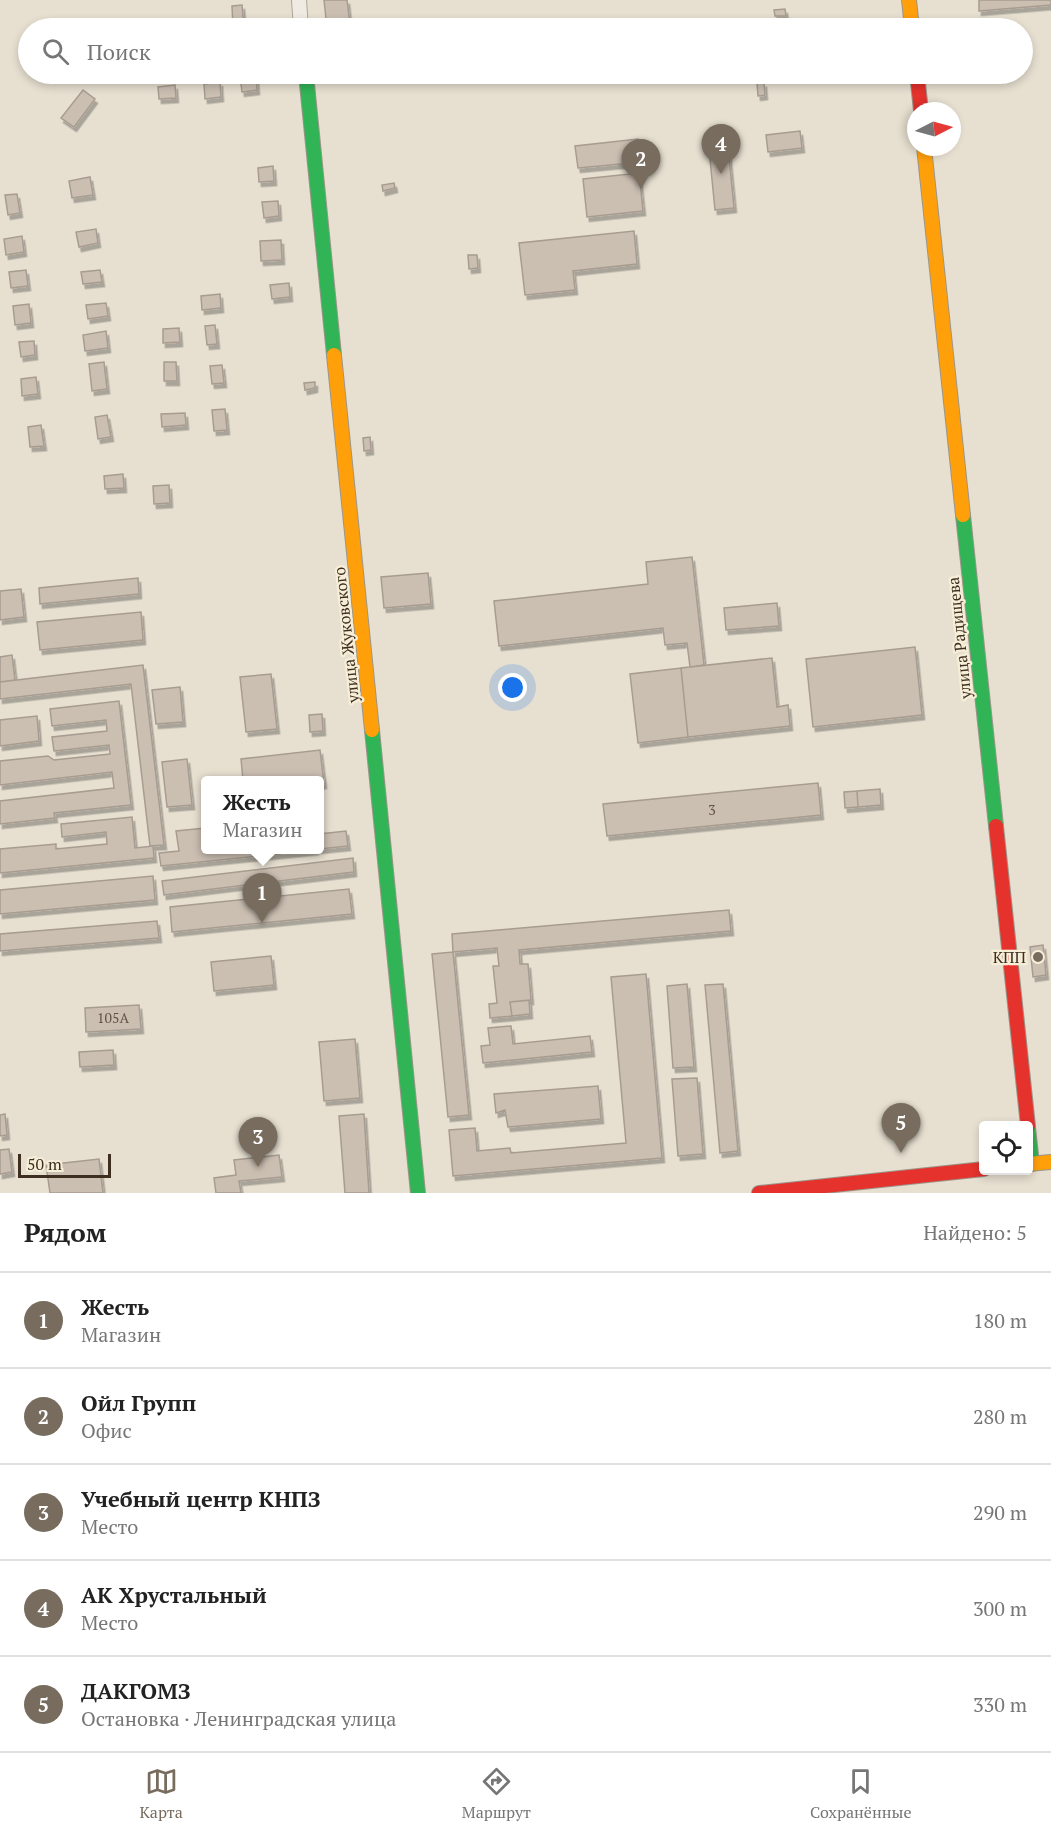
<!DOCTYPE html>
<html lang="ru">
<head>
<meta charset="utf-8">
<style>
	:root { --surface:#fff; --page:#f6f6f6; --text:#222; --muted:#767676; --line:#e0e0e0; --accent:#786c5e }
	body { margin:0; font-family:"PT Serif",serif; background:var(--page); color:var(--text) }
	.controls { position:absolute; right:18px; bottom:18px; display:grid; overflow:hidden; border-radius:6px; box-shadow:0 3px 9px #0003 }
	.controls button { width:54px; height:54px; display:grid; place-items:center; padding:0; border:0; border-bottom:2px solid var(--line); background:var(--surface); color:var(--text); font:30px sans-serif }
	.compass { position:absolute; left:907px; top:102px; width:54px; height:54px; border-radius:50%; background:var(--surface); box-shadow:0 3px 9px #0003; rotate:84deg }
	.scale { position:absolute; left:18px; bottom:15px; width:93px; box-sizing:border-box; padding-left:6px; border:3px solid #3d2e20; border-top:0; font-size:16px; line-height:21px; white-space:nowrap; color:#3d2e20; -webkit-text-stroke:4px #f7eed8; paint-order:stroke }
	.you { position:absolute; left:513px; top:688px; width:21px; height:21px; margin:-15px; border:4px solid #fff; border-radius:50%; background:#1a73e8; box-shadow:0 0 0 9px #1a73e833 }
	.badge { display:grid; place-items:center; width:39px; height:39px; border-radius:50%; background:var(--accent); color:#fff; font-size:20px; font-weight:700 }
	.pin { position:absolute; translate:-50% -50px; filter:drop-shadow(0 2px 3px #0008) }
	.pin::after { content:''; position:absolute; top:32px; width:21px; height:18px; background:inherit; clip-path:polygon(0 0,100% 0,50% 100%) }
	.popup { position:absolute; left:201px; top:776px; width:123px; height:78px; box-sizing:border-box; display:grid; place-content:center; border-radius:6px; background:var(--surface); filter:drop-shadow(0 2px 4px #0005); font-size:20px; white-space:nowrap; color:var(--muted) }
	.popup b { font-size:22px; color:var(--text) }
	.popup::after { content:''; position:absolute; left:50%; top:100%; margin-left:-12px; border:12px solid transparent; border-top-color:var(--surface) }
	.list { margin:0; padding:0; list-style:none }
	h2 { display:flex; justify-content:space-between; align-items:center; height:78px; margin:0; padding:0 24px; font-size:26px }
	h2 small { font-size:20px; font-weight:400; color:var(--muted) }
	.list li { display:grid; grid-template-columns:39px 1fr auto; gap:18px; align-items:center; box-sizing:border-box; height:96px; padding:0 24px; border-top:2px solid var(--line) }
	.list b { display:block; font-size:22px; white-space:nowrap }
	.list p { margin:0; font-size:20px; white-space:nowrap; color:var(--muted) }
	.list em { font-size:20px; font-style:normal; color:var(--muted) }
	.icon { flex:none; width:33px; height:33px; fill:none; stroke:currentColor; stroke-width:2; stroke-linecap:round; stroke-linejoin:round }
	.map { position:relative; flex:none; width:1051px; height:1193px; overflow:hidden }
	.search { position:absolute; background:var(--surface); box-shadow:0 3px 9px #0003; left:18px; right:18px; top:18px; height:66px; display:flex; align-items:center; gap:15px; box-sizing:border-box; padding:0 21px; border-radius:33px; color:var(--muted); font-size:22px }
	.sheet { height:558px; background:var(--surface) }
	nav { display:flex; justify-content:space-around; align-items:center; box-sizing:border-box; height:84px; border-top:2px solid var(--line); background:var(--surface); font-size:16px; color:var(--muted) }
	nav a { display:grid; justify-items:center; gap:3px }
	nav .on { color:var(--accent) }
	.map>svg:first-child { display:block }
</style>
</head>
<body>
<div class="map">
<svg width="1051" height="1193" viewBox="0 0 1051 1193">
	<defs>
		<filter id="shadow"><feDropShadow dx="2.5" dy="4.5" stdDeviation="0" flood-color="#0004"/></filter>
	</defs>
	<rect width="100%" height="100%" fill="#e7e0d1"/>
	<path fill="#cbbfb2" stroke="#a89c90" stroke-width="1.5" filter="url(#shadow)" d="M324,0H347L350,25L327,28Z
		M979,0H1051V5L979,11Z
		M242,5L244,28H233L232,6Z
		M785,9L786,16H775L774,10Z
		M706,22L707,28H686L685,25Z
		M200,24H210V28H200Z
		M256,76L257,90L242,92L240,77Z
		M220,82L221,97L205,99L204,84Z
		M757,83H764L765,95L758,96Z
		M175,85L176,98L159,99L158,87Z
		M83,90L95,99L74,127L61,118Z
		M800,131L802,148L768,152L766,135Z
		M727,137L734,208L715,210L708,139Z
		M638,139L641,162L578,168L575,146Z
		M273,166L274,181L259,182L258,168Z
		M639,173L643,211L587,217L583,179Z
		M90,177L93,195L72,198L69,181Z
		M394,183L395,188L383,191L382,185Z
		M17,194L20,213L8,215L5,195Z
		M278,201L279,216L264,218L262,202Z
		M96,229L98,243L79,247L76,232Z
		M634,231L637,264L573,271L575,290L525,295L519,243Z
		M22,236L24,252L6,255L4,239Z
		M281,240L282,260L261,261L260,241Z
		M468,255H477L478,268L469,269Z
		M26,270L28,286L11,288L9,272Z
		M100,270L102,282L83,284L81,272Z
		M289,283L290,297L272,299L270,285Z
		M220,294L221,308L202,310L201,296Z
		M106,303L108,316L88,319L86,305Z
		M29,304L31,323L15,325L13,306Z
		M215,325L217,344L207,345L205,326Z
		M179,328L180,342L163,343V329Z
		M106,331L108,348L85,351L83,335Z
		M34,341L35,355L21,357L19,342Z
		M104,362L107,389L92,391L89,364Z
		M164,362H176L177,381H164Z
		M222,365L224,383L212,384L210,366Z
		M36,377L38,394L22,396L21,379Z
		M315,382V388L305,390L304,383Z
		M225,409L227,430L214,431L212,410Z
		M185,413L186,425L162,427L161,414Z
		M107,415L111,437L98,439L95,417Z
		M41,425L44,446L30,447L28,427Z
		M370,437L371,450L364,451L363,438Z
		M123,474L124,488L105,489L104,476Z
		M169,485L170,503L154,504L153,486Z
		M692,557L704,665L690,667L687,643L665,645L663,628L499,646L494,601L648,584L646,562Z
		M428,573L431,604L384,608L381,577Z
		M138,578L139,594L40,604L39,588Z
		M21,589L24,617L0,620V591Z
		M777,603L779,626L726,630L724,608Z
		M141,612L143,640L40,650L37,622Z
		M915,647L922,715L813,727L806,659Z
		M12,655L15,680L0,682V657Z
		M772,658L777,707L788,705L790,726L688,737L681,668Z
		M143,665L164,845L150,846L131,684L0,699V682Z
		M681,668L688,737L638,743L630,674Z
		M271,674L277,729L246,732L240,677Z
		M180,687L183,722L156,724L152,690Z
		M119,701L131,805L54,813L55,818L0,824V801L114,788L112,772L0,785V761L48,756L54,760L110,754L109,745L54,751L52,737L107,731L106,720L52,726L50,709Z
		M322,714L323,731L310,732L309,715Z
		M37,716L39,741L0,746V720Z
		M320,750L324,784L319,785V780H243L241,759Z
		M187,759L192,805L167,807L162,762Z
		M818,783L821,815L607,836L603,804Z
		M880,789L881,805L858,807L857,791Z
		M857,791L858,807L845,808L844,792Z
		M132,817L135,848L153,846L154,858L0,873V849L56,844V849L107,844L106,832L62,837L61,824Z
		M205,828V850H317L161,866L159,853L179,851L176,831Z
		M346,831L348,846L319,849V834Z
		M353,858L354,872L164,895L162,881Z
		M153,876L155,900L0,914V890Z
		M349,889L352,914L172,932L170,907Z
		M729,910L731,931L519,950L520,964H528L531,1000L510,1002L512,1016L490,1018L489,1004L497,1003L493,966H499L497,948L453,952L452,934Z
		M157,921L159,938L0,951V934Z
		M1043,945L1046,975L1033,977L1030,947Z
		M453,952L469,1115L448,1117L432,954Z
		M271,956L274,985L214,991L211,962Z
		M646,974L662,1158L453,1176L449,1130L475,1128L477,1151L510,1148L511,1153L626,1143L611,977Z
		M687,984L694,1067L673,1068L667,986Z
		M723,984L738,1151L720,1153L705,985Z
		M529,1000L530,1014L512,1016L510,1002Z
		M139,1005L141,1029L86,1032L85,1008Z
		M511,1026L513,1044L590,1036L592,1052L483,1063L481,1046L490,1045L488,1028Z
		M355,1039L360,1098L324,1101L319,1042Z
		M113,1050L114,1065L80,1067L79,1052Z
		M697,1078L703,1154L678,1156L672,1079Z
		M598,1086L601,1119L508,1127L505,1110L496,1113L494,1094Z
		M5,1114L7,1135L0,1136V1115Z
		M364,1114L369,1193H345L339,1116Z
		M9,1149L12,1172L0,1174V1150Z
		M279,1155L282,1177L239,1181L241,1193H216L214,1178L236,1175L234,1160Z
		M99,1159L103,1193H50L46,1165Z"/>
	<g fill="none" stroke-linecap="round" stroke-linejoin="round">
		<defs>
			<path id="street" d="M299,0L301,28"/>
			<path id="fast" d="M306,74L334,355
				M963,515L996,826
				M372,730L418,1193
				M1028,1128L1032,1164"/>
			<path id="slow" d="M909,0L912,28
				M924,147L963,515
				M334,355L372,730
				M1028,1164L1051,1162"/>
			<path id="jam" d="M917,74L921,111
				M996,826L1028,1126
				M759,1193L984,1169"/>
		</defs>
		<use href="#street" stroke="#ada599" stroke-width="16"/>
		<use href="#fast" stroke="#9c958a" stroke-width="16"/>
		<use href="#slow" stroke="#9c958a" stroke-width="16"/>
		<use href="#jam" stroke="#9c958a" stroke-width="16"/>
		<use href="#street" stroke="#efebe3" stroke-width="14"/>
		<use href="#fast" stroke="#30b455" stroke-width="14"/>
		<use href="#slow" stroke="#ff9f0a" stroke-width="14"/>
		<use href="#jam" stroke="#e5322d" stroke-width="14"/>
	</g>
	<circle fill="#786c5e" stroke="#f7eed8" stroke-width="2" cx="1038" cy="957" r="6"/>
	<g text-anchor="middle" stroke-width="4.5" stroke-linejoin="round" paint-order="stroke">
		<g font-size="14" fill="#605244">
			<text x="712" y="815">3</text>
			<text x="113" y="1023">105А</text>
		</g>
		<g font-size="16" fill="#3d2e20" stroke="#f7eed8">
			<text transform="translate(346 635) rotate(-96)" y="6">улица Жуковского</text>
			<text transform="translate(959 638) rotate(-96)" y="6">улица Радищева</text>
		</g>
		<g font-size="16" fill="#3d2e20" stroke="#f7eed8" text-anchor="end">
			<text x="1026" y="963">КПП</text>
		</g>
	</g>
</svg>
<div class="controls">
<button><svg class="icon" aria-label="locate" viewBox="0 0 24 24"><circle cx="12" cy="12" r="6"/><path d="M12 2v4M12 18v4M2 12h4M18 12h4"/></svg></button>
</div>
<svg class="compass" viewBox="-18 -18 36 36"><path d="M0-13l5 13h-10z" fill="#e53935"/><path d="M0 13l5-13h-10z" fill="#767676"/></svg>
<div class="scale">50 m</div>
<div class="you"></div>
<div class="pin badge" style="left:262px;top:923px">1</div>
<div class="popup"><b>Жесть</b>Магазин</div>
<div class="pin badge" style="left:641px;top:189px">2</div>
<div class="pin badge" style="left:258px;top:1167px">3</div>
<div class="pin badge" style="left:721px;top:174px">4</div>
<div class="pin badge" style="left:901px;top:1153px">5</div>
<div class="search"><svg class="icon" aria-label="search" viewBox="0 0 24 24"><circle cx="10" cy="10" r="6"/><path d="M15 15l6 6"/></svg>Поиск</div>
</div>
<section class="sheet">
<h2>Рядом<small>Найдено: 5</small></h2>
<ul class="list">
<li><span class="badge">1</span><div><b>Жесть</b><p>Магазин</p></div><em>180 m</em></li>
<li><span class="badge">2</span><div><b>Ойл Групп</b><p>Офис</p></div><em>280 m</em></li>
<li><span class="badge">3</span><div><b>Учебный центр КНПЗ</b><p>Место</p></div><em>290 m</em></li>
<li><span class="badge">4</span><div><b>АК Хрустальный</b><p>Место</p></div><em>300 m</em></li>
<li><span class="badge">5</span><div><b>ДАКГОМЗ</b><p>Остановка · Ленинградская улица</p></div><em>330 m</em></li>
</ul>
</section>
<nav>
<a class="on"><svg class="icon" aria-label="map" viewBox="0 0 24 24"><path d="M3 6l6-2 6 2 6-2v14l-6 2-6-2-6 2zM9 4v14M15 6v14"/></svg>Карта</a>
<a><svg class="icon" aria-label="directions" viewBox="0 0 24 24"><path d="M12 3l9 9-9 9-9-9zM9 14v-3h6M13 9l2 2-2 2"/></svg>Маршрут</a>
<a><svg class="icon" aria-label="saved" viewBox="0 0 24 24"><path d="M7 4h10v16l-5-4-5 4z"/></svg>Сохранённые</a>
</nav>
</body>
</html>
